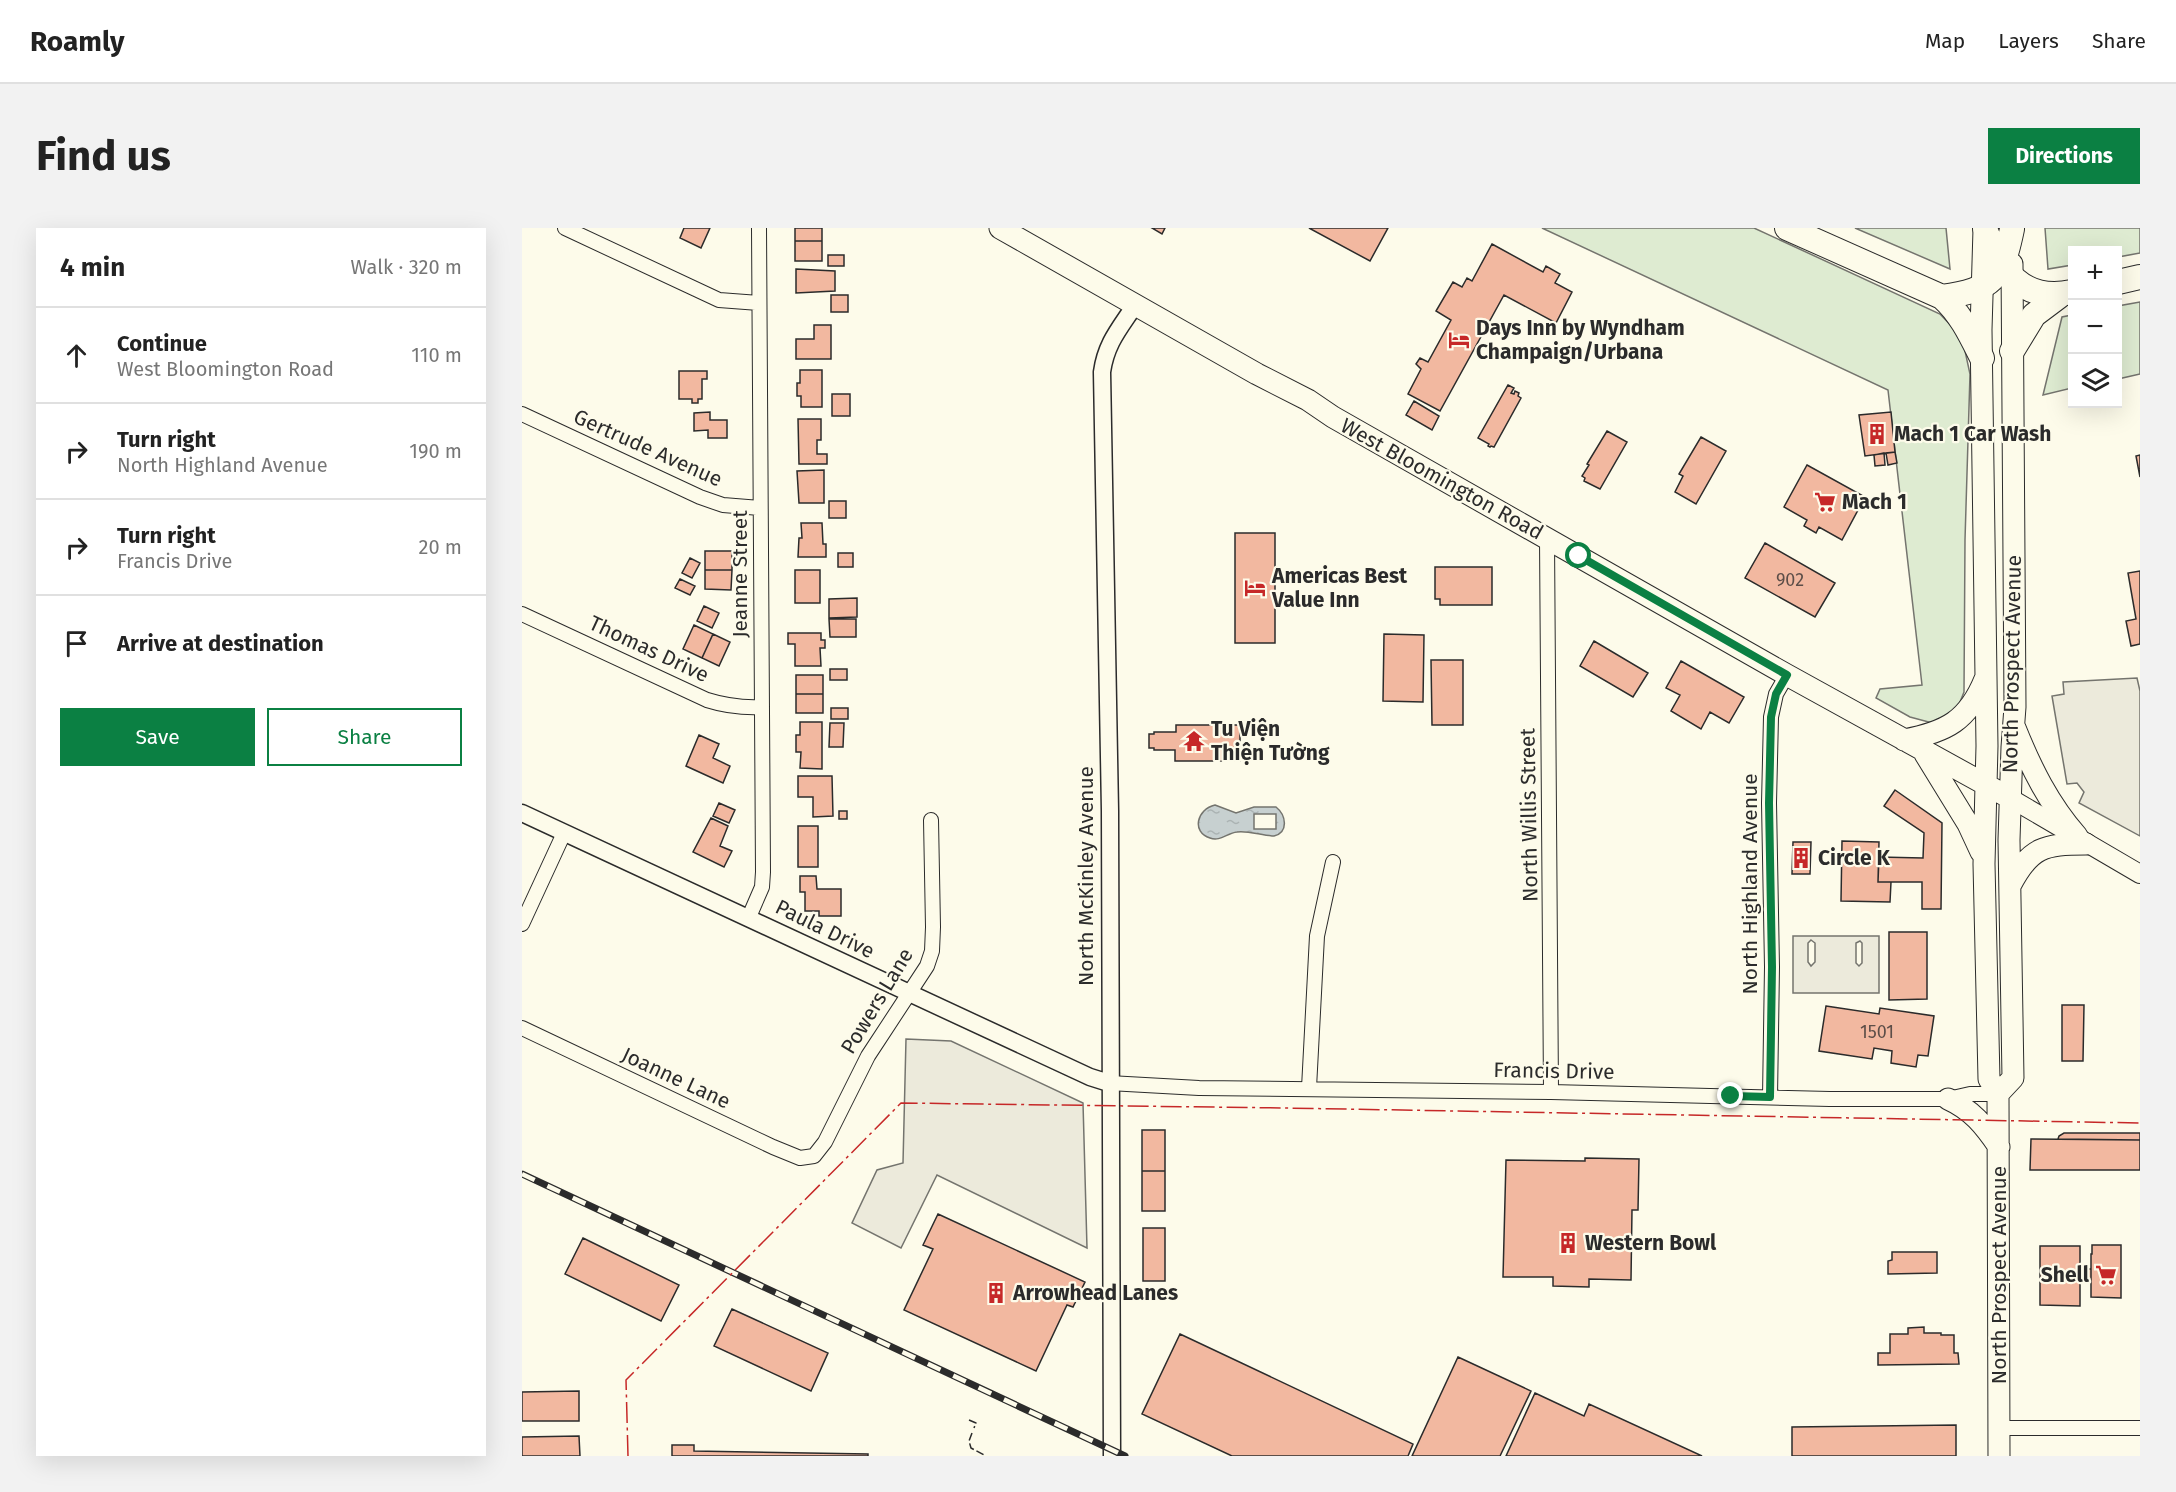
<!DOCTYPE html>
<html lang="en">
<head>
<meta charset="utf-8">
<style>
	:root { --surface:#fff; --page:#f2f2f2; --text:#222; --muted:#767676; --line:#e0e0e0; --accent:#0b8043 }
	body { margin:0; font-family:"Fira Sans",sans-serif; background:var(--page); color:var(--text) }
	.controls { position:absolute; right:18px; top:18px; display:grid; overflow:hidden; border-radius:0px; box-shadow:0 6px 24px #0002 }
	.controls button { width:54px; height:54px; display:grid; place-items:center; padding:0; border:0; border-bottom:2px solid var(--line); background:var(--surface); color:var(--text); font:30px sans-serif }
	.stop { position:absolute; width:18px; height:18px; margin:-14px; border:4px solid #0b8043; border-radius:50%; background:#fff }
	.stop.end { background:#0b8043; border-color:#fff; box-shadow:0 2px 6px #0008 }
	.list { margin:0; padding:0; list-style:none }
	h2 { display:flex; justify-content:space-between; align-items:center; height:78px; margin:0; padding:0 24px; font-size:26px }
	h2 small { font-size:20px; font-weight:400; color:var(--muted) }
	.list li { display:grid; grid-template-columns:39px 1fr auto; gap:18px; align-items:center; box-sizing:border-box; height:96px; padding:0 24px; border-top:2px solid var(--line) }
	.list b { display:block; font-size:22px; white-space:nowrap }
	.list p { margin:0; font-size:20px; white-space:nowrap; color:var(--muted) }
	.list em { font-size:20px; font-style:normal; color:var(--muted) }
	.actions { display:flex; gap:12px; padding:18px 24px }
	.actions a { flex:1; padding:14px 0; border:2px solid var(--accent); border-radius:0px; text-align:center; font-size:21px; color:var(--accent) }
	.actions .main { background:var(--accent); color:#fff }
	.icon { flex:none; width:33px; height:33px; fill:none; stroke:currentColor; stroke-width:2; stroke-linecap:round; stroke-linejoin:round }
	.map { position:relative; flex:none; width:1618px; height:1228px; overflow:hidden; border-radius:0px }
	header { display:flex; align-items:center; gap:36px; box-sizing:border-box; height:84px; padding:0 30px; background:var(--surface); border-bottom:2px solid var(--line) }
	header strong { font-size:28px }
	nav { display:flex; gap:33px; margin-inline-start:auto; font-size:21px }
	.intro { display:flex; align-items:center; justify-content:space-between; box-sizing:border-box; height:144px; padding:0 36px }
	h1 { margin:0; font-size:42px }
	.button { padding:15px 27px; border-radius:0px; background:var(--accent); color:#fff; font-size:21px; font-weight:700 }
	main { display:flex; gap:36px; padding:0 36px }
	aside { flex:1; background:var(--surface); border-radius:0px; box-shadow:0 6px 24px #0002 }
	.map>svg:first-child { display:block }
</style>
</head>
<body>
<header>
<strong>Roamly</strong>
<nav><a>Map</a><a>Layers</a><a>Share</a></nav>
</header>
<div class="intro"><h1>Find us</h1><a class="button">Directions</a></div>
<main>
<aside>
<h2>4 min<small>Walk · 320 m</small></h2>
<ul class="list">
<li><svg class="icon" aria-label="ahead" viewBox="0 0 24 24"><path d="M12 20V5M6 11l6-6 6 6"/></svg><div><b>Continue</b><p>West Bloomington Road</p></div><em>110 m</em></li>
<li><svg class="icon" aria-label="right" viewBox="0 0 24 24"><path d="M7 20v-9h11M14 6l5 5-5 5"/></svg><div><b>Turn right</b><p>North Highland Avenue</p></div><em>190 m</em></li>
<li><svg class="icon" aria-label="right" viewBox="0 0 24 24"><path d="M7 20v-9h11M14 6l5 5-5 5"/></svg><div><b>Turn right</b><p>Francis Drive</p></div><em>20 m</em></li>
<li><svg class="icon" aria-label="arrive" viewBox="0 0 24 24"><path d="M6 21V4h12l-3 4 3 4H6"/></svg><div><b>Arrive at destination</b></div></li>
</ul>
<div class="actions"><a class="main">Save</a><a>Share</a></div>
</aside>
<div class="map">
<svg width="1618" height="1228" viewBox="0 0 1618 1228">
	<defs>
		<pattern id="water-ripples" width="26" height="14" patternUnits="userSpaceOnUse" patternTransform="scale(1.5)"><rect width="26" height="14" fill="#c7d0d0"/><path d="M2 4q2-2 4 0t4 0M15 11q2-2 4 0t4 0" fill="none" stroke="#abb3b3"/></pattern>
	</defs>
	<rect width="100%" height="100%" fill="#fdfbea"/>
	<path fill="#deebd1" stroke="#74746e" stroke-width="1.5" d="M1020,0H1232L1418,86L1440,109L1448,146L1443,312L1442,464L1434,484L1414,496L1388,489L1354,470L1358,461L1400,457L1366,162Z
		M1333,0H1424L1428,41Z
		M1523,0H1618V25L1596,29V22H1550V37L1526,41Z
		M1618,74V146L1596,151V78Z
		M1550,87V160L1521,167L1540,89Z"/>
	<path fill="#eceadb" stroke="#74746e" stroke-width="1.5" fill-rule="evenodd" d="M1615,450L1618,463V608L1557,575L1562,564L1555,555L1545,556L1530,468L1542,466L1541,454Z
		M1271,708H1357V765H1271ZM1289,712L1293,715V734L1289,738L1286,734V715ZM1338,713L1340,715V735L1337,738L1334,735V715Z
		M384,811L429,813L561,875L565,1020L415,947L379,1020L330,995L355,942L381,935Z"/>
	<path fill="url(#water-ripples)" stroke="#74746e" stroke-width="1.5" fill-rule="evenodd" d="M693,577L714,585L732,579H754C764,587 767,604 752,608C741,608 725,602 715,604C705,605 698,614 688,610C669,604 675,581 693,577ZM732,586H754V601H732Z"/>
	<path fill="#f2b8a0" stroke="#2b2b2b" stroke-width="1.5" d="M162,0H188L179,20L158,10Z
		M273,0H300V13H273Z
		M630,0H643L640,6Z
		M787,0H866L848,33Z
		M273,13H300V33H273Z
		M970,16L1021,44L1024,38L1038,46L1033,55L1050,64L1034,95L982,67L918,183L886,166L899,141L894,136L898,130L906,134L929,92L914,83L931,54L940,59L945,50L950,53Z
		M306,27H322V38H306Z
		M274,41L313,43V63L274,65Z
		M309,67H326V84H309Z
		M292,97H309V131H274V111H292Z
		M278,142H300V179H279V168H275V155H278Z
		M157,143H185V151H180V171H176V175H170V171H157Z
		M986,157L992,160L989,165L992,166L993,163L997,165L996,168L999,170L972,219L969,218L968,219L966,218L967,216L956,210Z
		M310,166H328V188H310Z
		M892,173L917,188L910,202L884,187Z
		M188,184V192H205V210H186V202L172,203V185Z
		M1369,184L1373,224L1343,228L1337,187Z
		M276,191H299V212H295V226H305V236H277Z
		M1085,203L1105,214L1078,261L1062,253L1063,250L1060,248L1067,237L1065,236Z
		M1179,209L1204,223L1174,276L1153,264L1161,248L1157,246Z
		M1373,224L1375,235L1366,237L1364,225Z
		M1362,225L1363,237L1353,238L1352,227Z
		M1618,227V249L1614,228Z
		M1285,237L1343,269L1320,312L1297,299L1294,305L1282,298L1285,292L1262,279Z
		M302,242V275H277L275,243Z
		M307,273H324V290H307Z
		M279,295H300L301,316H304V329H276L277,310H280Z
		M713,305H753V415H713Z
		M1243,315L1313,355L1293,389L1223,350Z
		M183,323H210V342H183Z
		M316,325H331V339H316Z
		M168,330L178,335L170,350L160,345Z
		M913,339H970V377H918V371H913Z
		M183,342H210L209,362L183,361Z
		M273,342H298V375H273Z
		M1618,343V416L1609,418L1604,393L1614,391L1606,345Z
		M158,351L173,358L168,367L153,360Z
		M335,370V389L307,390V371Z
		M182,378L197,385L190,400L175,393Z
		M307,391H334V409H308Z
		M172,397L191,406L180,430L161,421Z
		M266,405H299V412H303V420H298L299,438H273V416H266Z
		M191,406L208,414L197,438L180,430Z
		M862,406L902,407L901,474L861,473Z
		M1072,413L1126,445L1111,469L1058,438Z
		M909,432H941V497H910Z
		M1159,433L1222,469L1207,495L1188,484L1179,501L1149,483L1158,467L1144,460Z
		M308,441H325V452H308Z
		M274,447H301V466H274Z
		M274,466H301V485H274Z
		M309,480H326V491H309Z
		M278,494H300V541L278,540L279,524H274V507H278Z
		M308,495H322L321,519H307Z
		M654,497H718V533H653V522H632V520H627V506H632V504H654Z
		M177,507L197,516L191,530L208,538L201,555L164,538Z
		M276,548H310L311,588L291,589V569H276Z
		M1373,562L1420,595L1419,681H1400V654H1356L1357,629L1401,630L1402,605L1362,578Z
		M197,575L213,582L207,595L191,588Z
		M317,583H325V591H317Z
		M189,590L206,598L198,618L210,623L202,639L171,624Z
		M276,598H296V639H276Z
		M1320,613L1357,614L1356,654H1369L1368,674L1319,673Z
		M1271,614H1289L1288,646H1270Z
		M278,648H294L295,661H319V688H297V683H283V664H278Z
		M1367,704H1405V771L1367,772Z
		M1540,777H1562L1561,833H1540Z
		M1304,778L1357,786L1358,780L1412,788L1406,828L1396,827L1394,839L1369,835L1370,823L1352,820L1350,831L1297,823Z
		M620,902H643V943H620Z
		M1542,905H1618V912L1536,911L1537,908Z
		M1509,911L1618,912V942H1508Z
		M1063,930L1117,931L1116,982H1110L1109,1052L1067,1051V1059L1031,1058V1049H981L984,932L1063,933Z
		M620,943H643V983H620Z
		M416,986L563,1054L551,1079L545,1077L514,1143L382,1082L411,1021L401,1017Z
		M621,1000H643V1053H621Z
		M61,1010L157,1057L139,1093L43,1046Z
		M1570,1017H1599V1070L1569,1069V1026H1570Z
		M1518,1018H1558V1041H1569V1053H1558V1078L1518,1077Z
		M1370,1024H1415V1045L1366,1046V1033L1370,1032Z
		M210,1081L306,1125L289,1163L192,1118Z
		M1402,1099V1105H1419V1107H1432V1125H1436L1437,1136L1356,1137V1125H1368V1106H1386V1100Z
		M658,1106L891,1216L886,1228H710L620,1186Z
		M936,1129L1009,1163L978,1228H890Z
		M57,1163V1193H0V1164Z
		M1013,1165L1062,1188L1067,1176L1180,1228H984Z
		M1434,1197V1228H1270V1199Z
		M57,1208L58,1228H0V1209Z
		M150,1217H172V1223L346,1226V1228H150Z"/>
	<g fill="none" stroke-linecap="round" stroke-linejoin="round">
		<defs>
			<path id="minor" d="M43,0L197,72L237,75
				M0,186L178,269L201,277L238,280
				M1025,311L1029,864
				M0,386L185,472C204,478 220,480 240,479
				M227,689L240,659L241,644L237,0
				M0,696L42,605
				M0,800L251,919L278,930L292,928L303,914L346,828L405,738L410,723L411,699L409,592
				M587,855L677,860L1029,864L1308,871H1426L1448,866H1476
				M787,860L795,708L811,634
				M1248,869L1250,739L1247,575L1249,489L1254,466L1265,447
				M1477,1200H1618"/>
			<path id="tertiary" d="M0,585L568,849L587,855
				M590,1228L588,583L580,144C584,115 598,100 613,77"/>
			<path id="secondary" d="M1488,570L1618,646"/>
			<path id="primary" d="M478,0L735,146L786,172L811,189L1265,447L1488,570
				M1462,1L1459,102L1465,518L1462,636L1467,851L1476,866L1477,1228
				M1493,500C1509,540 1527,576 1555,608
				M1382,512C1424,504 1446,493 1463,451
				M1403,526L1446,596L1459,624
				M1488,658C1508,619 1522,616 1564,616
				M1476,866L1491,850L1487,612L1490,519L1493,479L1490,36
				M1426,871C1450,882 1462,897 1477,919"/>
			<path id="motorway" d="M1265,0L1420,69C1439,86 1449,108 1460,130
				M1463,0C1477,42 1501,75 1550,64
				M1596,54L1618,49
				M1420,69C1471,62 1480,50 1490,1
				M1490,123L1512,87L1540,66"/>
		</defs>
		<use href="#minor" stroke="#2b2b2b" stroke-width="16"/>
		<use href="#tertiary" stroke="#2b2b2b" stroke-width="19"/>
		<use href="#secondary" stroke="#2b2b2b" stroke-width="20"/>
		<use href="#primary" stroke="#2b2b2b" stroke-width="23"/>
		<use href="#motorway" stroke="#2b2b2b" stroke-width="26"/>
		<use href="#minor" stroke="#fdfbea" stroke-width="14"/>
		<use href="#tertiary" stroke="#fdfbea" stroke-width="16"/>
		<use href="#secondary" stroke="#fdfbea" stroke-width="18"/>
		<use href="#primary" stroke="#fdfbea" stroke-width="21"/>
		<use href="#motorway" stroke="#fdfbea" stroke-width="24"/>
		<defs>
			<path id="rail" d="M0,946L603,1228"/>
		</defs>
		<use href="#rail" stroke="#2b2b2b" stroke-width="7"/>
		<use href="#rail" stroke="#fdfbea" stroke-width="4.5" stroke-dasharray="14" stroke-linecap="butt"/>
		<path stroke="#2b2b2b" stroke-width="1.5" stroke-dasharray="8 3" stroke-linecap="butt" d="M447,1192L454,1195L452,1200
			M450,1205L447,1213L449,1220L464,1228"/>
		<path stroke="#c62828" stroke-width="1.5" stroke-dasharray="21 4.5 3 4.5" stroke-linecap="butt" d="M106,1228L104,1152L379,875L763,880L1618,895"/>
	</g>
	<g fill="none" stroke-linecap="round" stroke-linejoin="round">
		<path stroke="#0b8043" stroke-width="8" d="M1057,328L1265,447L1254,466L1249,489L1247,575L1250,739L1248,869L1209,868"/>
	</g>
	<defs>
		<symbol id="hotel-bare" viewBox="-9 -9 18 18"><path d="M-6-4.5h1.5V1H6V5H4.5V3h-9V5H-6ZM-4 0a1.8 1.8 0 1 1 3.6 0ZM.5 0V-2.5h3Q6-2.5 6 0Z" fill="#c62828" stroke="#fdfbea" stroke-width="2.5" paint-order="stroke"/></symbol>
		<symbol id="building-bare" viewBox="-9 -9 18 18"><path d="M-4-6H4V6H1V3H-1V6H-4ZM-2.5-4.3h1.7v1.8h-1.7ZM.8-4.3h1.7v1.8H.8ZM-2.5-1h1.7V.8h-1.7ZM.8-1h1.7V.8H.8Z" fill="#c62828" stroke="#fdfbea" stroke-width="2.5" paint-order="stroke"/></symbol>
		<symbol id="supermarket-bare" viewBox="-9 -9 18 18"><path d="M-6-5.5h2.5l.6 2H6L4.5 2H-2.5L-4.4-4H-6ZM-1.5 3.2a1.3 1.3 0 1 0 .1 0ZM3 3.2a1.3 1.3 0 1 0 .1 0Z" fill="#c62828" stroke="#fdfbea" stroke-width="2.5" paint-order="stroke"/></symbol>
		<symbol id="temple-bare" viewBox="-9 -9 18 18"><path d="M0-6L5-2H3V0L6.5 2.5H4V6H1.5V3h-3V6H-4V2.5H-6.5L-3 0V-2H-5Z" fill="#c62828" stroke="#fdfbea" stroke-width="2.5" paint-order="stroke"/></symbol>
	</defs>
	<g fill-rule="evenodd">
		<use href="#hotel-bare" x="922" y="97" width="30" height="30"/>
		<use href="#building-bare" x="1340" y="191" width="30" height="30"/>
		<use href="#supermarket-bare" x="1288" y="259" width="30" height="30"/>
		<use href="#hotel-bare" x="718" y="345" width="30" height="30"/>
		<use href="#temple-bare" x="657" y="498" width="30" height="30"/>
		<use href="#building-bare" x="1264" y="615" width="30" height="30"/>
		<use href="#building-bare" x="1031" y="1000" width="30" height="30"/>
		<use href="#supermarket-bare" x="1569" y="1032" width="30" height="30"/>
		<use href="#building-bare" x="459" y="1050" width="30" height="30"/>
	</g>
	<g text-anchor="middle" stroke-width="4.5" stroke-linejoin="round" paint-order="stroke">
		<g font-size="18" fill="#5d4e48">
			<text x="1268" y="358">902</text>
			<text x="1355" y="810">1501</text>
		</g>
		<g font-size="21" font-weight="bold" fill="#2b2b2b" stroke="#fdfbea" text-anchor="start">
			<text x="954" y="107">Days Inn by Wyndham<tspan x="954" dy="24">Champaign/Urbana</tspan></text>
			<text x="1372" y="213">Mach 1 Car Wash</text>
			<text x="1320" y="281">Mach 1</text>
			<text x="750" y="355">Americas Best<tspan x="750" dy="24">Value Inn</tspan></text>
			<text x="689" y="508">Tu Viện<tspan x="689" dy="24">Thiện Tường</tspan></text>
			<text x="1296" y="637">Circle K</text>
			<text x="1063" y="1022">Western Bowl</text>
			<text x="1567" y="1054" text-anchor="end">Shell</text>
			<text x="491" y="1072">Arrowhead Lanes</text>
		</g>
		<g font-size="21" fill="#2b2b2b" stroke="#fdfbea">
			<text transform="translate(126 220) rotate(24)" y="7">Gertrude Avenue</text>
			<text transform="translate(920 251) rotate(29)" y="7">West Bloomington Road</text>
			<text transform="translate(218 346) rotate(-90)" y="7">Jeanne Street</text>
			<text transform="translate(127 421) rotate(25)" y="7">Thomas Drive</text>
			<text transform="translate(1490 436) rotate(-89)" y="7">North Prospect Avenue</text>
			<text transform="translate(1007 587) rotate(-91)" y="7">North Willis Street</text>
			<text transform="translate(564 648) rotate(-90)" y="7">North McKinley Avenue</text>
			<text transform="translate(1228 656) rotate(-90)" y="7">North Highland Avenue</text>
			<text transform="translate(303 701) rotate(26)" y="7">Paula Drive</text>
			<text transform="translate(355 773) rotate(-59)" y="7">Powers Lane</text>
			<text transform="translate(1032 843) rotate(1)" y="7">Francis Drive</text>
			<text transform="translate(154 850) rotate(25)" y="7">Joanne Lane</text>
			<text transform="translate(1477 1047) rotate(-90)" y="7">North Prospect Avenue</text>
		</g>
	</g>
</svg>
<div class="controls">
<button>+</button>
<button>−</button>
<button><svg class="icon" aria-label="layers" viewBox="0 0 24 24"><path d="M12 4l9 5-9 5-9-5zM3 14l9 5 9-5"/></svg></button>
</div>
<div class="stop" style="left:1057px;top:328px"></div>
<div class="stop end" style="left:1209px;top:868px"></div>
</div>
</main>
</body>
</html>
